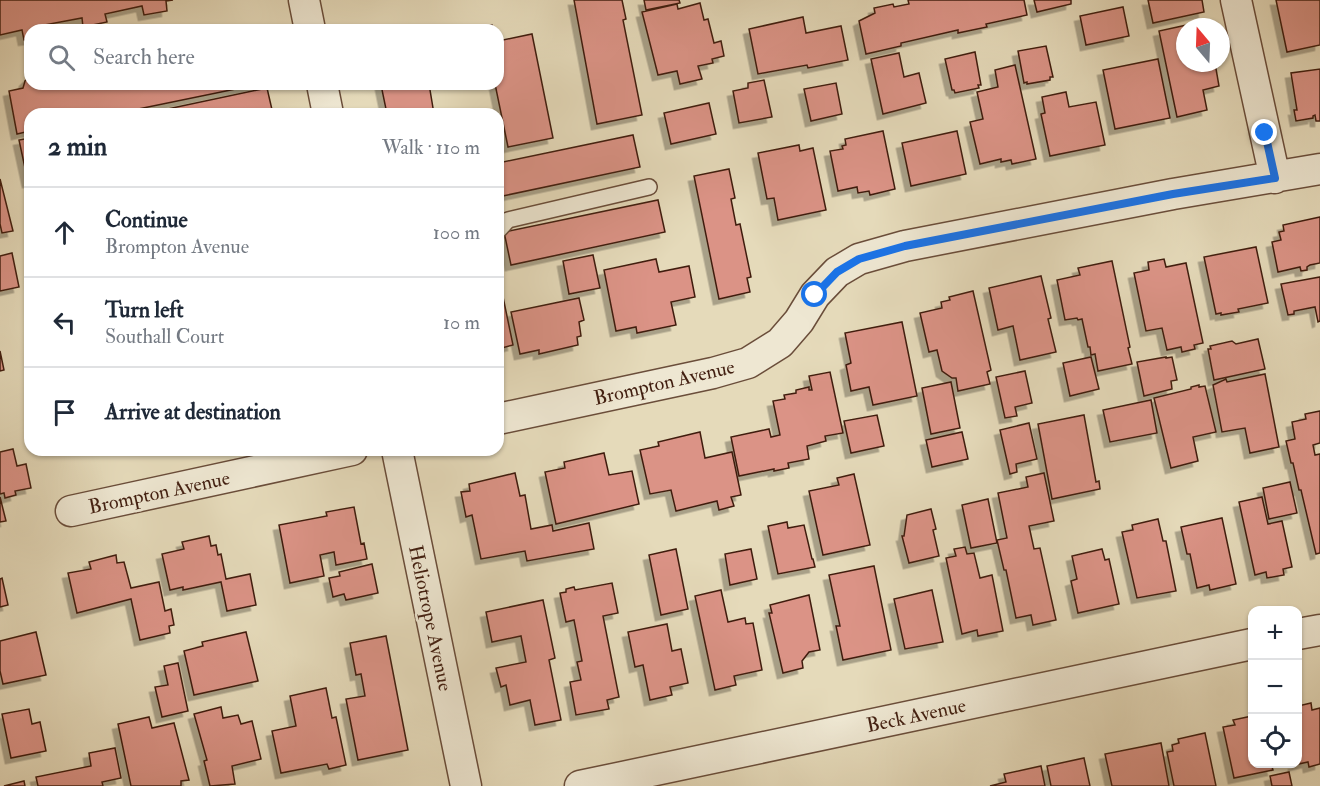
<!DOCTYPE html>
<html lang="en">
<head>
<meta charset="utf-8">
<style>
	:root { --surface:#fff; --page:#f6f6f7; --text:#1f2937; --muted:#747a83; --line:#e0e1e3 }
	body { margin:0; font-family:"IM FELL Double Pica",serif; background:var(--page); color:var(--text) }
	.controls { position:absolute; right:18px; bottom:18px; display:grid; overflow:hidden; border-radius:12px; box-shadow:0 2px 4px #0004 }
	.controls button { width:54px; height:54px; display:grid; place-items:center; padding:0; border:0; border-bottom:2px solid var(--line); background:var(--surface); color:var(--text); font:30px sans-serif }
	.compass { position:absolute; left:1176px; top:18px; width:54px; height:54px; border-radius:50%; background:var(--surface); box-shadow:0 2px 4px #0004; rotate:341deg }
	.stop { position:absolute; width:18px; height:18px; margin:-14px; border:4px solid #1a73e8; border-radius:50%; background:#fff }
	.stop.end { background:#1a73e8; border-color:#fff; box-shadow:0 2px 6px #0008 }
	.list { margin:0; padding:0; list-style:none }
	h2 { display:flex; justify-content:space-between; align-items:center; height:78px; margin:0; padding:0 24px; font-size:26px }
	h2 small { font-size:20px; font-weight:400; color:var(--muted) }
	.list li { display:grid; grid-template-columns:39px 1fr auto; gap:18px; align-items:center; box-sizing:border-box; height:90px; padding:0 24px; border-top:2px solid var(--line) }
	.list b { display:block; font-size:22px; white-space:nowrap }
	.list p { margin:0; font-size:20px; white-space:nowrap; color:var(--muted) }
	.list em { font-size:20px; font-style:normal; color:var(--muted) }
	.icon { flex:none; width:33px; height:33px; fill:none; stroke:currentColor; stroke-width:2; stroke-linecap:round; stroke-linejoin:round }
	.map { position:relative; flex:none; width:1320px; height:786px; overflow:hidden }
	.search { position:absolute; background:var(--surface); box-shadow:0 2px 4px #0004; left:24px; top:24px; width:480px; height:66px; display:flex; align-items:center; gap:15px; box-sizing:border-box; padding:0 21px; border-radius:18px; color:var(--muted); font-size:22px }
	.panel { position:absolute; background:var(--surface); box-shadow:0 2px 4px #0004; left:24px; top:108px; width:480px; height:348px; border-radius:18px }
	.map>svg:first-child { display:block }
</style>
</head>
<body>
<div class="map">
<svg width="1320" height="786" viewBox="0 0 1320 786">
	<defs>
		<filter id="shadow"><feDropShadow dx="-5.5" dy="5.5" stdDeviation="0" flood-color="#0004"/></filter>
	</defs>
	<rect width="100%" height="100%" fill="#e5daba"/>
	<filter id="stains"><feTurbulence type="fractalNoise" baseFrequency=".00333" numOctaves="4"/><feColorMatrix values="0 0 0 0 .2 0 0 0 0 .09 0 0 0 0 .02 0 0 0 .5 -.17"/></filter>
	<radialGradient id="worn" r=".72"><stop offset=".6" stop-color="#630" stop-opacity="0"/><stop offset="1" stop-color="#630" stop-opacity=".3"/></radialGradient>
	<path fill="#db9386" stroke="#411e10" stroke-width="1.5" filter="url(#shadow)" d="M0,0H173L166,1L167,11L144,15L142,6L105,14L107,22L83,27L82,18L44,25L45,30H30V39L24,40L22,30L0,35Z
		M574,0H622L626,19L623,20L642,115L597,124Z
		M644,0H679L680,3L646,10Z
		M908,0H1024L1027,15L986,24L987,27L958,33V30L901,43V46L866,54L859,21L875,13L874,8L893,4L894,7L909,4Z
		M1034,0H1071V4L1037,12Z
		M1148,0H1202L1204,12L1153,23Z
		M1276,0H1320V45L1287,52Z
		M700,3L704,20L708,19L714,43L721,41L724,56L712,59L713,63L698,66L702,79L680,84L677,71L658,75L642,12L677,4L678,9Z
		M1123,7L1129,36L1086,45L1080,16Z
		M803,17L806,33L841,26L848,60L808,68L807,65L758,74L749,29Z
		M1196,23L1197,27H1185V63H1215L1219,86L1203,90L1207,110L1177,117L1159,31Z
		M492,25L493,30H465Z
		M532,34L553,138L508,147L495,84H498V41Z
		M1046,46L1053,77H1050V80L1027,84V82L1024,83L1018,51Z
		M975,52L981,85H978L979,88L955,93L954,90H952L945,59Z
		M899,53L904,77L919,73L926,103L883,114L871,59Z
		M1158,59L1170,118L1115,129L1103,70Z
		M1015,65L1036,159L1012,164L1011,160L1001,162V159L980,164L970,122L983,119L977,92L998,87L995,70Z
		M1320,69V121H1316L1315,115L1313,116V118L1296,121L1294,110H1297L1291,73Z
		M29,77L30,84H260L114,114H30V131L17,134L9,91L23,88L25,81Z
		M764,80L772,117L739,123L733,91L748,88V83Z
		M836,83L842,114L811,121L804,89Z
		M388,84H429L434,114H387L381,85Z
		M267,88L273,114H144Z
		M1066,92L1069,107L1096,102L1105,145L1050,156L1041,114L1045,113L1042,97Z
		M709,103L716,134L671,144L664,113Z
		M883,131L895,189L870,195L869,191L858,193L857,187L838,191L830,151L843,149L842,146L846,145L845,139Z
		M957,131L966,174L911,186L902,143Z
		M633,135L640,167L498,197V163Z
		M30,138V182H28L19,140Z
		M799,145L800,151L813,148L826,210L778,220L774,198L767,199L758,153Z
		M729,169L735,198L731,199L736,225L740,224L751,277L747,278L750,292L719,299L694,176Z
		M0,179L13,231L2,233L0,224Z
		M658,200L665,232L511,265L504,232Z
		M1320,217V263L1310,265L1307,267V270L1301,271L1300,267L1278,272L1272,242L1281,240L1279,232L1284,231L1283,225Z
		M1256,247L1268,303L1238,309L1239,312L1221,315V313L1216,314L1204,257Z
		M12,253L19,287L0,291V256Z
		M593,255L600,288L569,294L563,261Z
		M656,259L659,272L689,266L695,297L671,302L676,325L637,333L636,327L616,331L604,270Z
		M1164,259L1166,267L1186,263L1203,343L1194,345L1195,349L1182,352L1181,347L1167,350L1162,328L1146,331L1134,273L1149,270L1148,262Z
		M1112,261L1130,347L1128,348L1132,364L1098,371L1095,354L1091,355L1090,347H1088L1082,319L1078,320L1077,318L1065,320L1057,280L1080,275L1078,268Z
		M498,273L513,345L498,349Z
		M1041,276L1051,318L1048,319L1056,352L1020,360L1013,326L998,330L989,288Z
		M1320,277V321L1318,322L1315,307L1294,311V314L1288,315L1281,284Z
		M973,291L991,370L987,372L990,384L958,391L956,378H952L942,371L937,350L929,352L920,313L942,308L941,302L950,300L949,297Z
		M579,298L584,320L579,322L581,336L577,337L578,345L539,354V350L520,354L511,312Z
		M902,322L917,396L873,405L869,387L851,391L846,365L851,363L845,333Z
		M1258,339L1265,369L1214,380L1208,349H1211L1210,346L1232,341L1236,344Z
		M0,351L4,370L0,371Z
		M1091,357L1099,389L1070,396L1063,363Z
		M1166,357V358L1172,357L1177,380L1171,381L1172,389L1144,396L1137,362Z
		M1025,371L1032,403L1015,407L1017,416L1005,418L996,377Z
		M830,372L843,433L825,436L826,441L807,446L809,459L788,463L789,468L774,471V469L739,476L731,437L769,429L771,437L780,435L773,401L785,399L784,395L796,393V390L809,387V390H812L809,376Z
		M1265,374L1279,447L1250,453L1245,428L1222,432L1213,385L1226,379L1227,382Z
		M951,382L960,428L931,434L922,388Z
		M1199,385V387L1205,386L1216,432L1193,437L1198,461L1171,468L1154,398L1191,389V387Z
		M1151,400L1157,433L1110,442L1103,410Z
		M1320,411V443L1313,445L1315,455L1320,454V553L1316,554L1301,490H1299L1293,463H1291L1286,441L1295,439L1292,422L1306,419L1305,414Z
		M877,415L884,446L851,453L844,421Z
		M1084,415L1096,482L1099,481L1100,489L1052,499L1038,424Z
		M1029,423L1037,459L1016,464L1017,472L1010,474L1000,430Z
		M700,432L705,458L732,452L741,495L731,497L734,506L719,510L717,501L676,511L671,490L650,494L640,450L659,446L658,442Z
		M962,432L968,459L932,467L926,440Z
		M13,449L17,466L26,464L31,488L15,491L16,495L5,498L4,493L0,494V452Z
		M604,453L609,475L632,471L639,504L556,524L545,472L565,468L564,462Z
		M515,473L520,496L525,495L531,529L552,525L553,531L589,523L594,549L527,561L525,551L481,559L472,515L466,517L461,492L470,491L469,484Z
		M1044,473L1054,521L1029,526L1034,549L1040,548L1056,620L1033,625L1031,615L1016,618L1006,570H1004L997,540L1007,538L998,493L1028,487L1026,477Z
		M854,474L870,545L823,555L809,491L839,485L837,478Z
		M1290,482L1297,513L1269,519L1263,488Z
		M0,497L6,521L0,522Z
		M1262,497L1268,524L1282,521L1292,567L1283,569L1284,575L1267,578L1266,572L1255,575L1239,502Z
		M988,499L997,543L971,548L962,505Z
		M354,507L361,544L364,543L367,559L336,565L334,552L320,555L324,576L290,583L279,525L327,516L326,512Z
		M931,509L936,529L933,530L939,556L909,563L902,536H904L907,515Z
		M1222,518L1236,584L1210,590L1209,585L1197,588L1190,554H1187L1181,527Z
		M1158,519L1163,541H1166L1176,591L1137,598L1122,532L1133,530L1132,525Z
		M787,522L788,528L804,525L812,559H813L815,567L778,574L768,526Z
		M209,536L211,546L216,545L218,555L221,554L226,579L250,574L256,605L227,611L221,582L183,590V587L170,590L162,554L184,549L182,542Z
		M965,547L967,554L974,553L980,578L992,575L1003,631L978,636L977,630L962,634L946,558L956,556L954,549Z
		M676,549L688,609L661,615L649,555Z
		M751,549L757,579L730,585L725,554Z
		M1102,549L1105,560L1109,559L1119,604L1078,613L1071,581L1077,579L1072,556Z
		M116,555L117,563L124,562L131,588L159,582L165,611L171,609L174,625L169,626L170,633L140,640L131,599L77,613L68,573L91,569L89,562Z
		M372,564L378,593L346,600L344,594L333,597L329,578L340,576L339,572Z
		M874,566L891,650L843,660L836,626H840L829,575Z
		M2,578L8,605L0,607V579Z
		M612,583L618,613L603,616L619,697L607,700L609,709L576,715L570,682L581,680L577,662L582,661L574,620L566,622L560,593L566,592V589L574,587L575,590Z
		M721,590L728,622L745,618L746,624L753,623L762,670L734,676L736,685L715,690L695,596Z
		M932,590L943,642L905,649L894,599Z
		M809,595L820,650L809,652L802,661L803,668L783,673L769,613H772L770,605Z
		M543,600L555,658L549,660L561,720L535,725L530,700L510,705L506,685L501,687L496,668L526,662L521,636L492,642L486,612Z
		M667,624L672,651L681,649L688,683L670,687L672,695L650,700L643,665L635,667L628,632Z
		M36,632L46,675L3,684L0,671V641Z
		M246,632L258,681L194,695L184,651L203,646L202,642Z
		M386,636L408,750L358,760L346,699L365,696L361,674L356,675L350,643Z
		M178,663L188,711L162,717L155,687L168,685L164,666Z
		M326,688L332,718L336,717L346,765L329,769L327,764L281,773L272,731L296,726L290,696Z
		M1311,703L1312,710L1320,708V764L1309,767L1308,762L1294,765V764H1298V706Z
		M221,707L223,718L238,715L241,724L252,721L261,759L232,766L235,784L210,786L204,761L207,760L194,714Z
		M29,709L32,724L40,722L46,751L11,758L2,714Z
		M1252,716V764H1271L1273,770L1234,778L1223,727L1235,725L1233,720Z
		M149,717L152,728L174,723L189,780L181,781V786H131L118,724Z
		M1205,733L1216,786H1174L1167,752L1173,751L1172,745L1179,743L1178,739Z
		M1161,743L1169,786H1112L1105,754Z
		M115,748L121,778L102,782L103,786H38L36,777L91,766L89,753Z
		M1084,758L1090,786H1051L1047,766Z
		M1041,766L1045,786H990L1006,782L1004,774Z
		M1289,772L1292,786H1272L1270,776Z
		M24,781L25,786H4Z"/>
	<g fill="none" stroke-linecap="round" stroke-linejoin="round">
		<defs>
			<path id="service" d="M498,231L508,220L649,187"/>
			<path id="minor" d="M304,0L310,30
				M1236,0L1275,178
				M322,84L328,114
				M498,419L713,373L748,363L780,343L799,321L815,295L837,272L859,259L905,246L1173,194L1320,169
				M397,450L466,786
				M71,511L352,450
				M1298,634L1320,630
				M580,786L1252,644"/>
		</defs>
		<use href="#service" stroke="#6a4d3a" stroke-width="18"/>
		<use href="#minor" stroke="#6a4d3a" stroke-width="33"/>
		<use href="#service" stroke="#eee7d2" stroke-width="15"/>
		<use href="#minor" stroke="#eee7d2" stroke-width="30"/>
	</g>
	<g fill="none" stroke-linecap="round" stroke-linejoin="round">
		<path stroke="#1a73e8" stroke-width="8" d="M815,295L837,272L859,259L905,246L1173,194L1275,178L1265,133"/>
	</g>
	<g text-anchor="middle" stroke-width="5" stroke-linejoin="round" paint-order="stroke">
		<g font-size="20" fill="#411e10" stroke="#eee7d2">
			<text transform="translate(664 382) rotate(-13)" y="7">Brompton Avenue</text>
			<text transform="translate(159 492) rotate(-12)" y="7">Brompton Avenue</text>
			<text transform="translate(431 618) rotate(78)" y="7">Heliotrope Avenue</text>
			<text transform="translate(916 715) rotate(-12)" y="7">Beck Avenue</text>
		</g>
	</g>
	<rect width="100%" height="100%" filter="url(#stains)"/>
	<rect width="100%" height="100%" fill="url(#worn)"/>
</svg>
<div class="controls">
<button>+</button>
<button>−</button>
<button><svg class="icon" aria-label="locate" viewBox="0 0 24 24"><circle cx="12" cy="12" r="6"/><path d="M12 2v4M12 18v4M2 12h4M18 12h4"/></svg></button>
</div>
<svg class="compass" viewBox="-18 -18 36 36"><path d="M0-13l5 13h-10z" fill="#e53935"/><path d="M0 13l5-13h-10z" fill="#747a83"/></svg>
<div class="stop" style="left:815px;top:295px"></div>
<div class="stop end" style="left:1265px;top:133px"></div>
<div class="search"><svg class="icon" aria-label="search" viewBox="0 0 24 24"><circle cx="10" cy="10" r="6"/><path d="M15 15l6 6"/></svg>Search here</div>
<section class="panel">
<h2>2 min<small>Walk · 110 m</small></h2>
<ul class="list">
<li><svg class="icon" aria-label="ahead" viewBox="0 0 24 24"><path d="M12 20V5M6 11l6-6 6 6"/></svg><div><b>Continue</b><p>Brompton Avenue</p></div><em>100 m</em></li>
<li><svg class="icon" aria-label="left" viewBox="0 0 24 24"><path d="M17 20v-9H6M10 6l-5 5 5 5"/></svg><div><b>Turn left</b><p>Southall Court</p></div><em>10 m</em></li>
<li><svg class="icon" aria-label="arrive" viewBox="0 0 24 24"><path d="M6 21V4h12l-3 4 3 4H6"/></svg><div><b>Arrive at destination</b></div></li>
</ul>
</section>
</div>
</body>
</html>
